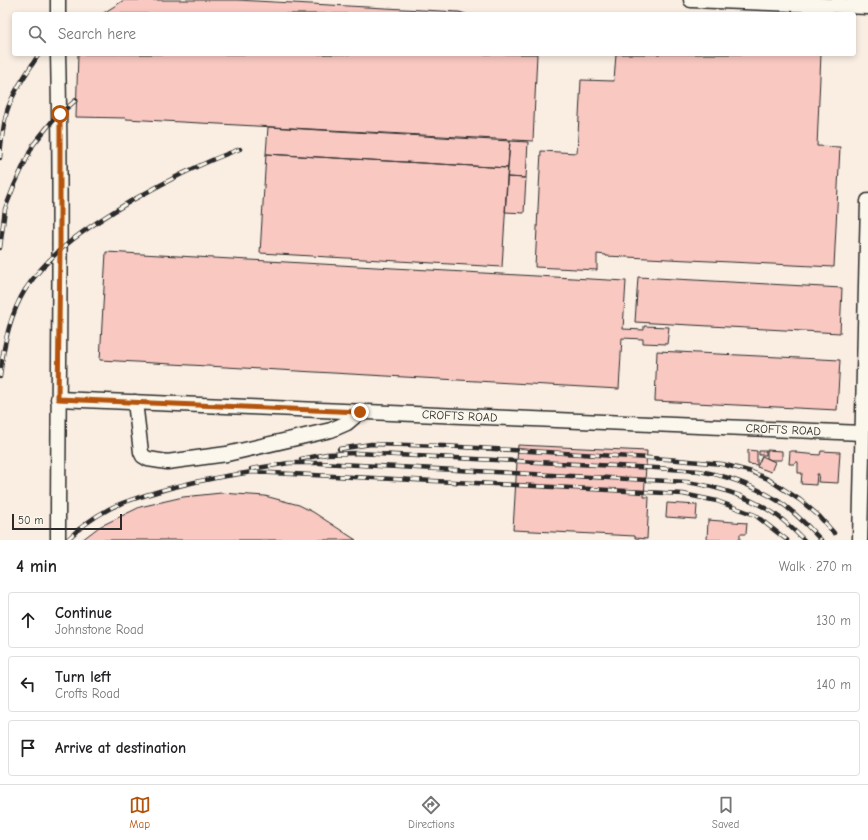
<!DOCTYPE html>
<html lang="en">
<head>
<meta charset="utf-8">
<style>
	:root { --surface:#fff; --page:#f6f6f6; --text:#202124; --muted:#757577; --line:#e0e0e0; --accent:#b45309 }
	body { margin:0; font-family:"Comic Neue",sans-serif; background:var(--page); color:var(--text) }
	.scale { position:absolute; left:12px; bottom:10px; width:110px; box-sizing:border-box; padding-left:4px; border:2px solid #2b2b2b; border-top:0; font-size:11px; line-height:14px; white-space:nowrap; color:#2b2b2b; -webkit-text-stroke:3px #fbf7ec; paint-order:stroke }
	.stop { position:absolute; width:12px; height:12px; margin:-9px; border:3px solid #b45309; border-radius:50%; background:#fff }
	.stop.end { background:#b45309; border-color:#fff; box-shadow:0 1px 4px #0008 }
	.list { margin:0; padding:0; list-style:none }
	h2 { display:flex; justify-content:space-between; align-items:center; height:52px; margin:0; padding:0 16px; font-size:17px }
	h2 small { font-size:13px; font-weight:400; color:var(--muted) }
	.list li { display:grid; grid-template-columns:26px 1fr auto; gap:12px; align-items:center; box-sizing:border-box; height:56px; margin:0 8px 8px; padding:0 8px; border:1px solid var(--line); border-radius:4px }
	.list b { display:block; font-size:15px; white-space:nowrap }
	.list p { margin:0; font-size:13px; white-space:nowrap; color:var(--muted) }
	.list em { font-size:13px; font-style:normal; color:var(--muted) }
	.icon { flex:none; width:22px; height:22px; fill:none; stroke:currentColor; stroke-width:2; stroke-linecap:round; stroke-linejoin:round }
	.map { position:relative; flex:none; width:868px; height:540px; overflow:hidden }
	.search { position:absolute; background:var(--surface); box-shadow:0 2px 6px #0003; left:12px; right:12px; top:12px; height:44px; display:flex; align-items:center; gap:10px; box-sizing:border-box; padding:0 14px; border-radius:4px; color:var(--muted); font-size:15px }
	.sheet { height:244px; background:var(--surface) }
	nav { display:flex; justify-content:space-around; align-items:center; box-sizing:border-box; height:56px; border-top:1px solid var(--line); background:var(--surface); font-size:11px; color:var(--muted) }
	nav a { display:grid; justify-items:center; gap:2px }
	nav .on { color:var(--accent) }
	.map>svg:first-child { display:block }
</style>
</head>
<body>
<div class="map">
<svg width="868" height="540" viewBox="0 0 868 540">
	<rect width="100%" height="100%" fill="#faeee3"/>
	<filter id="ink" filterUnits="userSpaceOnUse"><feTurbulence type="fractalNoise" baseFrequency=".025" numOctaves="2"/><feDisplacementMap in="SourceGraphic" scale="8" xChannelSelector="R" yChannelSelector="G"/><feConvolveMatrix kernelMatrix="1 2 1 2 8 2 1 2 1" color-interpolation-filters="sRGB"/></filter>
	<g filter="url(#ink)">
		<path fill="#f8c8c1" stroke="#2b2b2b" d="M124,0H237L459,12L466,14H102Z
			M78,54H537L533,141L126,119V118L76,117Z
			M616,54H821L817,146L840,147L834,267L606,256V255L597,254V270L535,267L541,151L577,153L581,80L614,81Z
			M268,127L510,141L508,168L266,154Z
			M510,141L528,142L526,178L507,177Z
			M266,154L508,168L502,267L260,253Z
			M507,177L526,178L524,213L505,212Z
			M106,252L626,281L623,329L644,330V326L669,327L667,344L643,343V339L622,338L619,389L100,360Z
			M638,277L842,288L840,333L635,322Z
			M657,351L840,360L837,410L655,401Z
			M518,445L647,451L644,497H649L647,539L635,538V536L513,530Z
			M748,450L757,451V465L748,464Z
			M767,450L782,451V460H771L767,458Z
			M759,451H766V455H759Z
			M790,451H796V453L820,455L821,451L840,452L838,483L818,482L819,474H817L816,485L801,484L802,473H798V462H796L795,464H789Z
			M762,456L775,462L771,472L757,467Z
			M221,493L265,496L299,505L313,512L356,540H82L99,527L140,507L183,497Z
			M667,503L697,505L696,519L666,517Z
			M708,520L747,523L746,534H740V540H707Z"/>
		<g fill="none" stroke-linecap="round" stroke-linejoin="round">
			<defs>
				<g id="minor">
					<path d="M691,0L868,7"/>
					<path d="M58,14V0"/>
					<path id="s1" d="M58,399L862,433"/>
					<path d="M135,402L141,452L143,456L148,459L167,462L227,454L331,430L347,423L360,412"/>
					<path d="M58,540C58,378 62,216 58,54"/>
					<path d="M860,540L868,201"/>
				</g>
			</defs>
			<use href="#minor" stroke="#2b2b2b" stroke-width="17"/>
			<use href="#minor" stroke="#fbf7ec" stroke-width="14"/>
			<defs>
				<path id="rail" d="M0,158C1,142 3,126 7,111C13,92 28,71 39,54
					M0,248L5,209L14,186L33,145L53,120L76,100
					M0,377C3,347 9,316 25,290C51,250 91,225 131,201C167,181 201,163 240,149
					M339,449L371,444L443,446L667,459L722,464L752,472L768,479L800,500L819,516L834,533
					M301,459L327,454L357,453L656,468C670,469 684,470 699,471C731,476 771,492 795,514C804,522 813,531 821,540
					M251,469L289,463H320L687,482C719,487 752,497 779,517C788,524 796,532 804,540
					M67,540C79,528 94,517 109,509C120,503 134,499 146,495C181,484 216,477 252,472L516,485L683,494L717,501L755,515L787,540"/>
			</defs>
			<use href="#rail" stroke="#2b2b2b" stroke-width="4.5"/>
			<use href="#rail" stroke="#fbf7ec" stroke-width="3" stroke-dasharray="9" stroke-linecap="butt"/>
		</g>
	</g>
	<g fill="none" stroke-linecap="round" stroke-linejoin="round" filter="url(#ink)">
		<path stroke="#b45309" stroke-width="5" d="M60,114V249L58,399L360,412"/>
	</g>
	<g text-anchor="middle" stroke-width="4" stroke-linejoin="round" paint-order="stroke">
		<g font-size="12" fill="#2b2b2b" stroke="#fbf7ec">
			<text dy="4" stroke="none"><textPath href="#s1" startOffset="402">CROFTS ROAD</textPath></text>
			<text dy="4" stroke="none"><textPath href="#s1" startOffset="726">CROFTS ROAD</textPath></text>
		</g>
	</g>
</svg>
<div class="scale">50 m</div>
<div class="stop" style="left:60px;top:114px"></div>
<div class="stop end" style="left:360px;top:412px"></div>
<div class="search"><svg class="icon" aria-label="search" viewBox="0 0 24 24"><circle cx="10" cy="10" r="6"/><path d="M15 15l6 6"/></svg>Search here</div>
</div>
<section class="sheet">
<h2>4 min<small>Walk · 270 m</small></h2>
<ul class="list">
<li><svg class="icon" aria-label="ahead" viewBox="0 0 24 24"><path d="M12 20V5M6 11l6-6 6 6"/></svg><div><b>Continue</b><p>Johnstone Road</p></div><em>130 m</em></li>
<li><svg class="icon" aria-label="left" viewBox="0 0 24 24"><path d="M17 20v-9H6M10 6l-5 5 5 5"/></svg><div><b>Turn left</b><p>Crofts Road</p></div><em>140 m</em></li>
<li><svg class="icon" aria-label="arrive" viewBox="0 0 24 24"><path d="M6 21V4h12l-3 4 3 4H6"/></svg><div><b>Arrive at destination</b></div></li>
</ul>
</section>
<nav>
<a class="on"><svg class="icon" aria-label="map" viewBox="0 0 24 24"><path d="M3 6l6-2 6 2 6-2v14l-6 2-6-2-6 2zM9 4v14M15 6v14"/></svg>Map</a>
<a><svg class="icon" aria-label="directions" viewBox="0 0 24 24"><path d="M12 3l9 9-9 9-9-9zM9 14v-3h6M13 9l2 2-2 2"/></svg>Directions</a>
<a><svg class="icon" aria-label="saved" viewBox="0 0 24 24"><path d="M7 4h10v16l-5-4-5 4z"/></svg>Saved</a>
</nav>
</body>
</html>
